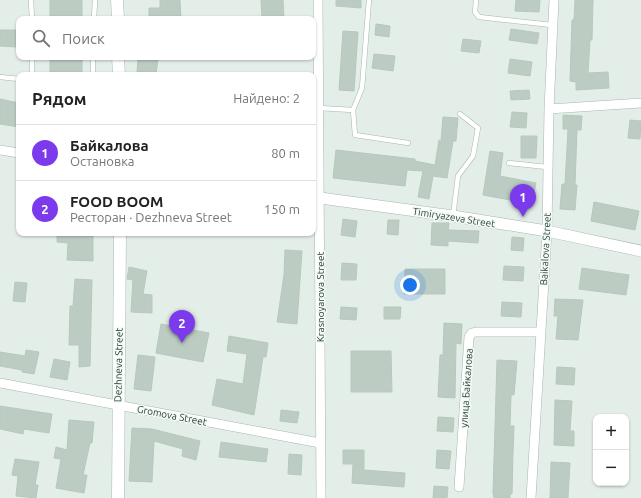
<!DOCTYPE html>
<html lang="ru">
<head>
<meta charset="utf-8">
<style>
	:root { --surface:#fff; --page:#f6f6f6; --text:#222; --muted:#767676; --line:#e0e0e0; --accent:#7c3aed }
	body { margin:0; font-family:Ubuntu,sans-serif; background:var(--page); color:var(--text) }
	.controls { position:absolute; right:12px; bottom:12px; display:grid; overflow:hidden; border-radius:8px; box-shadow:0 1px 3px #0004 }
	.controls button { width:36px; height:36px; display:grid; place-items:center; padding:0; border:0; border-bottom:1px solid var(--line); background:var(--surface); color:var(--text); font:20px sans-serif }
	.you { position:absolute; left:410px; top:285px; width:14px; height:14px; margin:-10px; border:3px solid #fff; border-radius:50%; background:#1a73e8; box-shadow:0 0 0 6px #1a73e833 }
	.badge { display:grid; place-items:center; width:26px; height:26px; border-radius:50%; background:var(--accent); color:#fff; font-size:13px; font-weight:700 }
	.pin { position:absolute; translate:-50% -33px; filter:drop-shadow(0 1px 2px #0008) }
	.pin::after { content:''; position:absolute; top:21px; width:14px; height:12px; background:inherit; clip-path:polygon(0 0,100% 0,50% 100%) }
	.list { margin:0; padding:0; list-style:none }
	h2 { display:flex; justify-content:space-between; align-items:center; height:52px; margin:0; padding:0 16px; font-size:17px }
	h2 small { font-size:13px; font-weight:400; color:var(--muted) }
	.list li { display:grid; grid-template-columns:26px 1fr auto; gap:12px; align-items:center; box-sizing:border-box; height:56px; padding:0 16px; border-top:1px solid var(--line) }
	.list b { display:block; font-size:15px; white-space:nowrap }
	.list p { margin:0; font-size:13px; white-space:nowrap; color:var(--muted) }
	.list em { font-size:13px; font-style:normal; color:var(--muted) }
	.icon { flex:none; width:22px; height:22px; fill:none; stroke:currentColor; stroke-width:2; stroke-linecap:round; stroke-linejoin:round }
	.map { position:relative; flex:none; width:641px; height:498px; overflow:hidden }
	.search { position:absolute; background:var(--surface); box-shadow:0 1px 3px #0004; left:16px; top:16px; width:300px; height:44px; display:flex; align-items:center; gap:10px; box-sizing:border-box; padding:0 14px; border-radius:8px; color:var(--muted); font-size:15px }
	.panel { position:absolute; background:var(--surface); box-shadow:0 1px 3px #0004; left:16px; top:72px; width:300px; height:164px; border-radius:8px }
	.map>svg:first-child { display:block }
</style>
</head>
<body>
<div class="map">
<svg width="641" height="498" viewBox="0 0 641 498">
	<rect width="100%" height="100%" fill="#e4eee8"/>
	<path fill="#bcccc3" stroke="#b6c8be" d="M50,0H82V19H50Z
		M160,0H180L181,19H149V8H160Z
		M261,0H283L284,19H262Z
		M336,0H361V8L336,6Z
		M516,0H540L539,12L515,11Z
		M575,0H593L592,40H590L588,73L608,72L609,88L576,90V82L570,81L572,20H574Z
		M376,24L390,26L389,37L375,35Z
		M511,29L539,33L537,44L509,40Z
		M0,30H16V47L0,46Z
		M343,31L358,32L354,91L339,90Z
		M463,39L481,41L479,53L461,51Z
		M374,54L395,56L393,71L372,68Z
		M50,57H82V75H50Z
		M138,58L158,59L156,74L137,73Z
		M510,59L532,62L530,76L508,73Z
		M529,90L530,99L511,100L510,91Z
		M0,99L19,103V127L0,124Z
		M512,112L527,113L526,128L510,127Z
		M563,115L582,116L581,130H577L575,185H577L575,210L560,209L562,184H565L568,129H563Z
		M443,117L458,118L456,141H453L447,178L433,176L429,199L418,197L423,171L407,170L405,186L333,178L336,150L415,159V161L435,165L439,140L441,141Z
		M630,120L641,121L640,139L628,138Z
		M521,136H537L536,158H521Z
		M490,151L503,153L500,176L536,183L532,204L483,195Z
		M594,202L639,211L635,230L591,221Z
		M343,219L357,221L355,237L341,235Z
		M388,220H399L398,235L387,234Z
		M432,223H449L448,230L479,231L478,243L448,241V246L431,245Z
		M57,233H93V261L67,260L68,243L57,242Z
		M512,237L524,238L523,251L511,250Z
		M285,250L302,251L297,324L277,322L284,275Z
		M342,263L357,264L356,280H341Z
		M504,266L524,267L523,281L503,280Z
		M129,267L147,271L143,294L152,295V313L131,312L133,280L127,279Z
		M582,268L629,275L626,295L579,289Z
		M405,269H445V294H404Z
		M75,279L92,280L90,366L79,367V345H69L70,306H73Z
		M15,282L27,283L25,302L13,301Z
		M555,299L583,300L578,340L556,339L558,316H554Z
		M502,302L522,303L521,317L501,316Z
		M341,307L357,308L356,320L340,319Z
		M384,307H401L400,319H384Z
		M444,323L462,324L461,344L456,343L455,398L438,397L440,355H443Z
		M161,324L209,333L203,362L156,353Z
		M229,336L268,343L266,357H263L254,415L212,405L217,379L243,384L247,354L227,351Z
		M26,350L39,352L34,374L22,372V370L0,366V352L25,356Z
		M351,351H391L392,392H351Z
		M138,355L155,357L151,391L134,389Z
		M54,359L70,362L67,380L50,377Z
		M497,360L517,361L514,395H511L510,426H514L513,453L512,494H510V498H494L493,493Z
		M557,367L575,368L574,385L556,384Z
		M555,400L572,401L570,431H574V446L554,445Z
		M0,406L52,414L49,433L24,429L23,434L0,429Z
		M281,410L299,412L297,423L280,421Z
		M438,417L454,418L453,432L437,431Z
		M69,420L94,422L92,443H90L83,475H87L84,493L56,488L61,459L54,458L56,447L67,450Z
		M132,428L152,429L200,441L196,460L182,456L183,449L154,441L152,482L129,481Z
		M221,442L268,449L266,462L219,457Z
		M343,450H364V470L405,473L404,487L352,483L353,464H343Z
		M437,450L451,451L449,469L436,468Z
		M289,454L302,455L301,475L288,474Z
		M15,459L39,462L35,485H38L36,498L16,496L18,476L12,475Z
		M551,462L570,463L568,498H550Z
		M434,486L448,487L447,498H433Z"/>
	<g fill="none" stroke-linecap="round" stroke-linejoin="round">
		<defs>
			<path id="service" d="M31,0L32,19
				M476,0L475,12L479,17L552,25
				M94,19L95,0
				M32,75V57
				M93,75V57
				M0,77L19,79
				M319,108L353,110L362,88L369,0
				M353,110L355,135L408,143
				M509,163L547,167
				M453,216L458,176L473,156L478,128L460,114"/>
			<path id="minor" d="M318,0L321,498
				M549,109L641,103
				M0,150L19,153
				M0,383L320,443
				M459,487L469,337L472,333L476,332H540
				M531,498L547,231L549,109L554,0"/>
			<path id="tertiary" d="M313,197L453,216L547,231L641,251"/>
			<path id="secondary" d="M117,0L118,19
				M118,57L119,75
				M118,498L120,233"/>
		</defs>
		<use href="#service" stroke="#a6b7ae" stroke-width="5.5"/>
		<use href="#minor" stroke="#a6b7ae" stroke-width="10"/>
		<use href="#tertiary" stroke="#a6b7ae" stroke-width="12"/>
		<use href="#secondary" stroke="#a4bdb1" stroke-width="13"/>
		<use href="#service" stroke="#fff" stroke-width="4.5"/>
		<use href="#minor" stroke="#fff" stroke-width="9"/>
		<use href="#tertiary" stroke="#fff" stroke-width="11"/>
		<use href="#secondary" stroke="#fff" stroke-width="12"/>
	</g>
	<g text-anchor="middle" stroke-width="3" stroke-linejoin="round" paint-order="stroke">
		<g font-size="10" fill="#224134" stroke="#f5faf7">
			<text transform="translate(454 217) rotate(9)" y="4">Timiryazeva Street</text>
			<text transform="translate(545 249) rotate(-87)" y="4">Baikalova Street</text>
			<text transform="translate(320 297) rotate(-90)" y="4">Krasnoyarova Street</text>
			<text transform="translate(118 365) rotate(-89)" y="4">Dezhneva Street</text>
			<text transform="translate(466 388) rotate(-86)" y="4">улица Байкалова</text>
			<text transform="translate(172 415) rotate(11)" y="4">Gromova Street</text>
		</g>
	</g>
</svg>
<div class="controls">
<button>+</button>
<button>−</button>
</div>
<div class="you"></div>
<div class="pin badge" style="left:523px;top:217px">1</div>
<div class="pin badge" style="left:182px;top:343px">2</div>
<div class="search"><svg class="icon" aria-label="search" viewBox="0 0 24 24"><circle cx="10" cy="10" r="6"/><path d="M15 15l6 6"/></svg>Поиск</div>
<section class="panel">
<h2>Рядом<small>Найдено: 2</small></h2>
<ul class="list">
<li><span class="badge">1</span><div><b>Байкалова</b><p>Остановка</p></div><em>80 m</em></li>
<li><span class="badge">2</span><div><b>FOOD BOOM</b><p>Ресторан · Dezhneva Street</p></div><em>150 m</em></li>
</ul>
</section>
</div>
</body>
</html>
